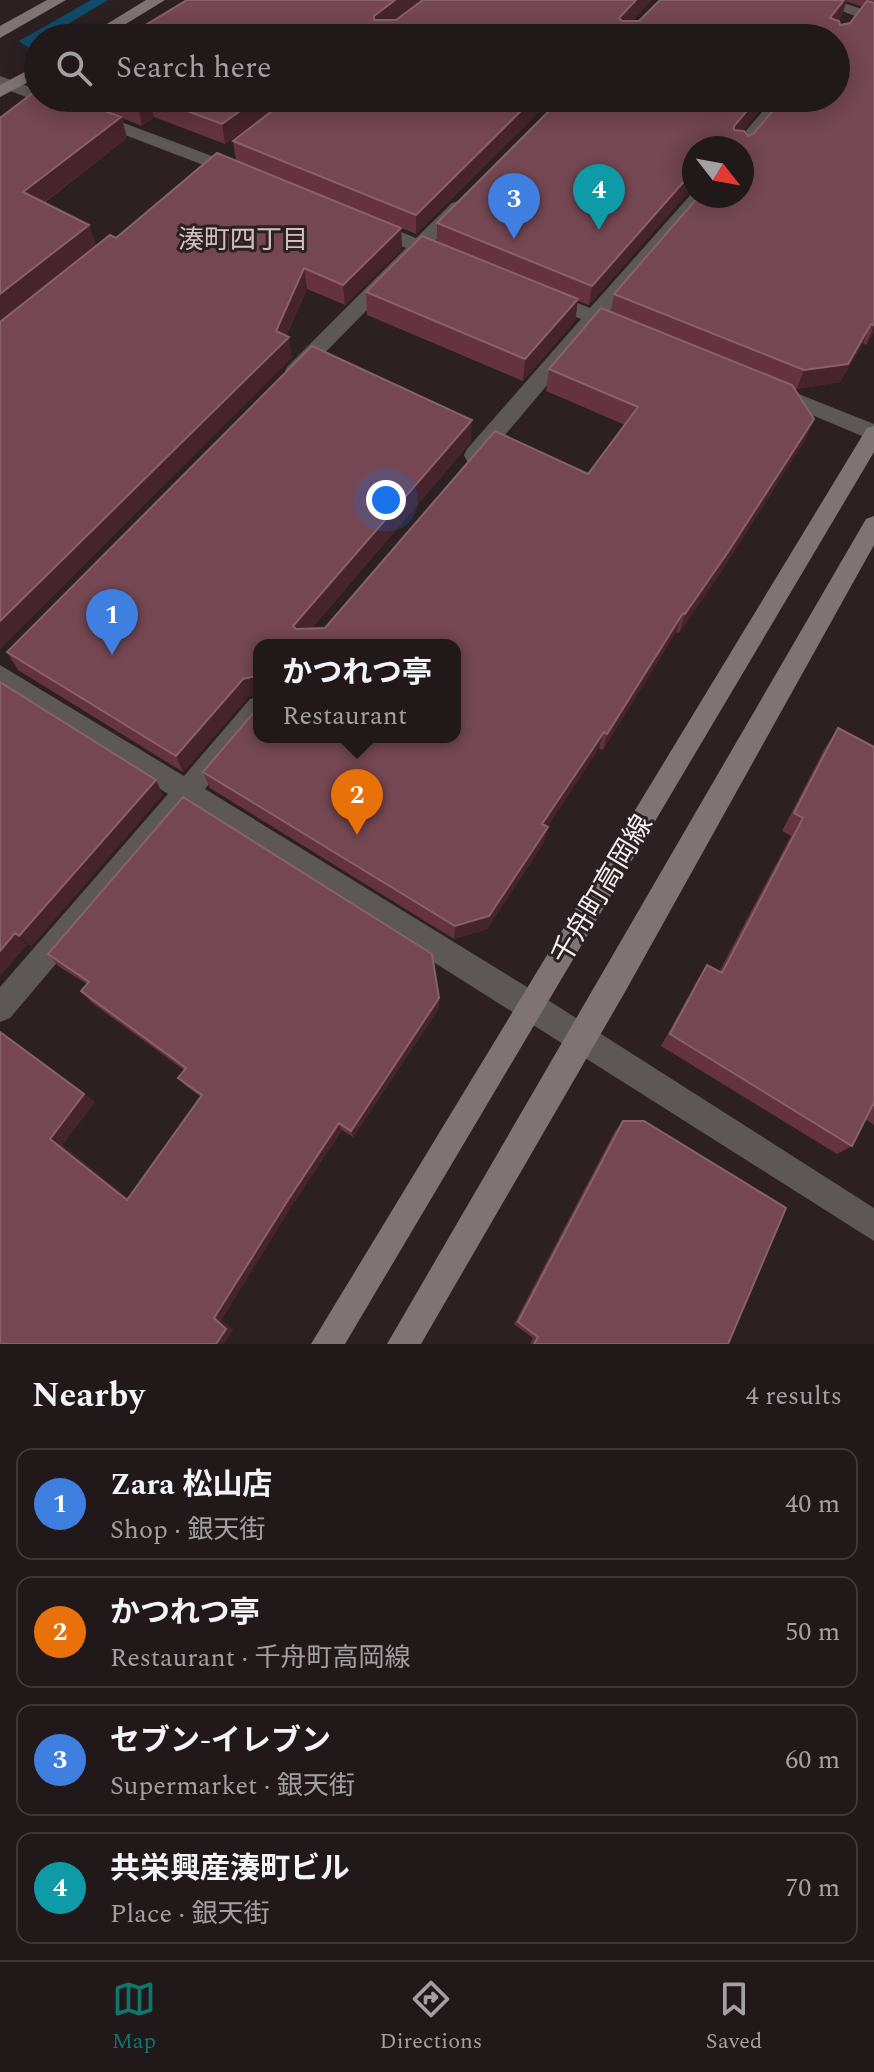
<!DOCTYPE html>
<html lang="en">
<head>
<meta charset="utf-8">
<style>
	:root { --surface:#21181a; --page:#2d2527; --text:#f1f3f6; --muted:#a2a0a2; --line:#3e3739; --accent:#0f766e }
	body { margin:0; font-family:Spectral,"Noto Sans JP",serif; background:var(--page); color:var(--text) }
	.compass { position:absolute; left:682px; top:136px; width:72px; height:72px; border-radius:50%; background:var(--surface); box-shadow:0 4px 20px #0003; rotate:121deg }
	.you { position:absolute; left:386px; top:500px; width:28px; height:28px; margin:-20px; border:6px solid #fff; border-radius:50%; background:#1a73e8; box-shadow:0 0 0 12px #1a73e833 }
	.badge { display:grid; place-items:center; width:52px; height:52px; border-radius:50%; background:var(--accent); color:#fff; font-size:26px; font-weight:700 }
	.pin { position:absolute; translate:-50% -66px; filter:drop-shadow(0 2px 4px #0008) }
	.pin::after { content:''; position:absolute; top:42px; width:28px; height:24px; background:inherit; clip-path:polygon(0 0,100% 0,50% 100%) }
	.popup { position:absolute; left:253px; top:639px; width:208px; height:104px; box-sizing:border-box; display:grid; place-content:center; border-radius:16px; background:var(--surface); filter:drop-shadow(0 2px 6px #0005); font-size:26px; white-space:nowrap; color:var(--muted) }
	.popup b { font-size:30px; color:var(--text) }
	.popup::after { content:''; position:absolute; left:50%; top:100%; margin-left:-16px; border:16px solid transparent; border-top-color:var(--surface) }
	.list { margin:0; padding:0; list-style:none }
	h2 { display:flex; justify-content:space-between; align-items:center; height:104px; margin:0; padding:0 32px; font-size:34px }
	h2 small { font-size:26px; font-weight:400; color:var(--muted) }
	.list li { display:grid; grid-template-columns:52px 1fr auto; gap:24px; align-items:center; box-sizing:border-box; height:112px; margin:0 16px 16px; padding:0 16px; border:2px solid var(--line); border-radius:16px }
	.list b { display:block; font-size:30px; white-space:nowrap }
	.list p { margin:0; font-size:26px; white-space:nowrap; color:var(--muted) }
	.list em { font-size:26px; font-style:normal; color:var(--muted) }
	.icon { flex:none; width:44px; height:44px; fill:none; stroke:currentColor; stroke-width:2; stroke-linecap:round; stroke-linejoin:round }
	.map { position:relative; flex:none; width:874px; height:1344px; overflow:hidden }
	.search { position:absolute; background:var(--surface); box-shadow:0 4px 20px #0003; left:24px; right:24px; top:24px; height:88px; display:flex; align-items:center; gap:20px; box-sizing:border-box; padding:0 28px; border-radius:44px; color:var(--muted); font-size:30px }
	.sheet { height:616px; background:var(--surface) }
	nav { display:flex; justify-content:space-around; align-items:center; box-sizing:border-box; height:112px; border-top:2px solid var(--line); background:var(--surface); font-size:22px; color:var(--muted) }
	nav a { display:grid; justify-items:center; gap:4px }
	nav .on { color:var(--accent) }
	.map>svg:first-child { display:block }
</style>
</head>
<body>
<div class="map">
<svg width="874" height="1344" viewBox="0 0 874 1344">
	<rect width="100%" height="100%" fill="#2c2022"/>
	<path fill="#104b69" d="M91,0H108L45,38H38V42L29,48L19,41Z"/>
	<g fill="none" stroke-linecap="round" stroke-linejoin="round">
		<path fill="#5d5758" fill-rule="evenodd" d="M812,0H835L874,13V23Z
			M0,76L38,90V98H57L244,168L247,172L238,178L232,176L0,87Z
			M774,98H791L746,152L742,153V148H731Z
			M694,191V196H707L607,315L630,324L633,329L630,334L623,336L597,326L483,461H467L464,455L467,449L581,319L539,303L536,298L539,293H553L590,308Z
			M458,201L467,207L432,244L449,251L451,255L449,259L442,261L422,254L302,376H288L285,371L288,366L406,248L365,231L363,227L365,223H379L416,238L452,203Z
			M776,385L874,424V441L769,397L766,392L769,387Z
			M0,665L184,776L250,699L259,696V725L205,789L540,995L874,1208V1241L189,807L10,1018L0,1022V987L168,794L0,688Z"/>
		<path fill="#7e7375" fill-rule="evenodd" d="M47,0H66L0,38V26Z
			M146,0H165L103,38H84Z
			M38,65V77L0,97V85Z
			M874,426V452L345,1344H311L867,428Z
			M874,516V545L625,992L421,1344H387L866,519Z"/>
	</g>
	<path fill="#64333f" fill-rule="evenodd" d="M187,0H421L395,20H396L423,0H652L632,21H639L660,0H874V332L866,345L863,343L840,382L797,389L794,388L814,419L805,440L721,572L679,633L676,632L603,750L599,748L547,827L544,842L487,929L454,939L210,788L203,772L256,710V695L248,697L183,772L18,670L7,652L471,442L311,629L325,628L588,474L625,425L546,391L549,369L611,312L614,294L742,196L694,148V191L690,190L589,305L578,301L575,321L523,381L367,315L366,292L437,242V223L562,98H770L742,131L748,136L753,134L836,38H124ZM846,1L863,7L850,23L840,25L838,21L842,15Z
		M38,98H288L225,144L154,117L142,126L122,118L127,138L44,203L89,225L96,246L0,321V118Z
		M289,98H553L416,234L401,228L402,249L345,305L307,289L286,336L292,358L116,238L236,161L233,141Z
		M838,728L874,747V1125L865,1119L852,1146L837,1154L661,1046L698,979L707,965L719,972L791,836L782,831L825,748Z
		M48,954L439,998V1008L353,1137L342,1130L293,1204L221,1320L233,1330L223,1344H0V1032L95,1102L62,1145L129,1199L201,1097L186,1086L178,1078L184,1070L91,1002L81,991L87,984L58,966Z
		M623,1121L728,1344H530L533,1338L514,1324L615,1131Z"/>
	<path fill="#47232c" d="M395,0H421L375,36L374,16Z
		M636,0H652L616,38L619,18Z
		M844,0H847L842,15L824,38L830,18Z
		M148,98H149L154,117L142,126L138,106Z
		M258,98H288L225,144L222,124Z
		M534,98H553L416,234V215Z
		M758,98H770L729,146L734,126Z
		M121,117L127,138L30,213L23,192Z
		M694,170L690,190L589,305L592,286Z
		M89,225L96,246L0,321V294Z
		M401,228L402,249L345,305L343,285Z
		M304,268L307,289L282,344L289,337L292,358L0,649V621L276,331Z
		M578,299L575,321L523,381L525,359Z
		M871,324L863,343L840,382L797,389L804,370Z
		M874,325V332L866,345Z
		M814,419L805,440L721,572L679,633L685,614Z
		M472,420L471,442L297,645L293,626Z
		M683,613L676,632L603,750L607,734Z
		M256,676L259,694L248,697L183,772L176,756L243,679Z
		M604,732L599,748L539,839L542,824Z
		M156,780L163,795L31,947L19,936Z
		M548,827L544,842L487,929L454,939L455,926Z
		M15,933L27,945L0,976V951Z
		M439,998V1008L353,1137L351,1131Z
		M84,1094L95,1102L62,1145L137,1205L127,1200L50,1139Z
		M339,1123L342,1130L293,1204L221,1320L233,1330L223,1344H216L214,1318L288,1200Z"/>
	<path fill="#744752" stroke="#88616a" stroke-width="2" fill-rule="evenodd" d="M187,0H395L374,16V20H396L423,0H636L619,18L622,21H639L660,0H844L830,18L839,21L840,25L850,23L867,1L874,3V325L871,324L848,364L804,370L614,294L699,196H742V148H694V170L592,286L437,223L562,98H758L734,126V130L744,131L748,136L753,134L784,98H836V38H124Z
		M38,89V98H71L121,117L23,192L89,225L0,294V118Z
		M116,98H148L138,106Z
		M152,98H258L222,124Z
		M289,98H534L416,215L233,141Z
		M217,153L401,228L343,285L304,268L276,331L289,337L0,621V322L110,235L116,238Z
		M422,236L578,299L525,359L366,292Z
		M601,308L792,385L814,419L728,552L685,614L683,613L607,734L604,732L542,824L548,827L489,916L455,926L203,772L256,710V676L243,679L176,756L7,652L312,346L472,420L293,626L296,629L325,628L495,431L588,474L638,407L549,369ZM259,645H455V737H259Z
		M0,682L156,780L19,936L15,933L0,951Z
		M838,728L874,747V1105L873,1104L852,1146L670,1034L707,965L722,973L803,818L794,813Z
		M183,797L432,954L439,998L351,1131L339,1123L288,1200L214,1318L226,1329L216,1344H0V1032L84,1094L50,1139L127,1200L202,1095L178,1078L186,1068L81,991L89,982L48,954Z
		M623,1121H644L786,1208L728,1344H534L538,1337L518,1322Z"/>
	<g text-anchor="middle" stroke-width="6" stroke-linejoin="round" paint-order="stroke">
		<g font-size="26" fill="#d0c0c2" stroke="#2c2022">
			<text x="243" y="248">湊町四丁目</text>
		</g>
		<g font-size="28" fill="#f5edee" stroke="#2c2022">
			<text transform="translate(601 889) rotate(-59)" y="10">千舟町高岡線</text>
		</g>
	</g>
</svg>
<svg class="compass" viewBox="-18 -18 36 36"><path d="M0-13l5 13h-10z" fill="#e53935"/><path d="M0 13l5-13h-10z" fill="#a2a0a2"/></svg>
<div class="you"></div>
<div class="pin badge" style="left:112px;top:655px;background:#3f7fe0">1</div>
<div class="pin badge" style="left:357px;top:835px;background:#e8710a">2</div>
<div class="popup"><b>かつれつ亭</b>Restaurant</div>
<div class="pin badge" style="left:514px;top:239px;background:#3f7fe0">3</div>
<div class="pin badge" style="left:599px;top:230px;background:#0f9aa8">4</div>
<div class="search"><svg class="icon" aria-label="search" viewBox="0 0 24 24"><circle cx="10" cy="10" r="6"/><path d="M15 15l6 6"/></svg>Search here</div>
</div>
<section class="sheet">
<h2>Nearby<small>4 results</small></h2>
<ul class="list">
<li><span class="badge" style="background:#3f7fe0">1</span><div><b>Zara 松山店</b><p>Shop · 銀天街</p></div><em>40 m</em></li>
<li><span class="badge" style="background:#e8710a">2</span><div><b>かつれつ亭</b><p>Restaurant · 千舟町高岡線</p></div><em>50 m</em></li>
<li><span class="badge" style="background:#3f7fe0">3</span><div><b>セブン-イレブン</b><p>Supermarket · 銀天街</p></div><em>60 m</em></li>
<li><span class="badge" style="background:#0f9aa8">4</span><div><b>共栄興産湊町ビル</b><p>Place · 銀天街</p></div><em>70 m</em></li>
</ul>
</section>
<nav>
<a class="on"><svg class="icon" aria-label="map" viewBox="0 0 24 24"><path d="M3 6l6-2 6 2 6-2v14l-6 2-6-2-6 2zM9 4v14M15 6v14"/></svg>Map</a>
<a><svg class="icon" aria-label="directions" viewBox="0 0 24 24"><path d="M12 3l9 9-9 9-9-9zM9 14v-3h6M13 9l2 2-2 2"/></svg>Directions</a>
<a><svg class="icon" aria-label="saved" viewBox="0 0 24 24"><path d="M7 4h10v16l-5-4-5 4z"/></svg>Saved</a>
</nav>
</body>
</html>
